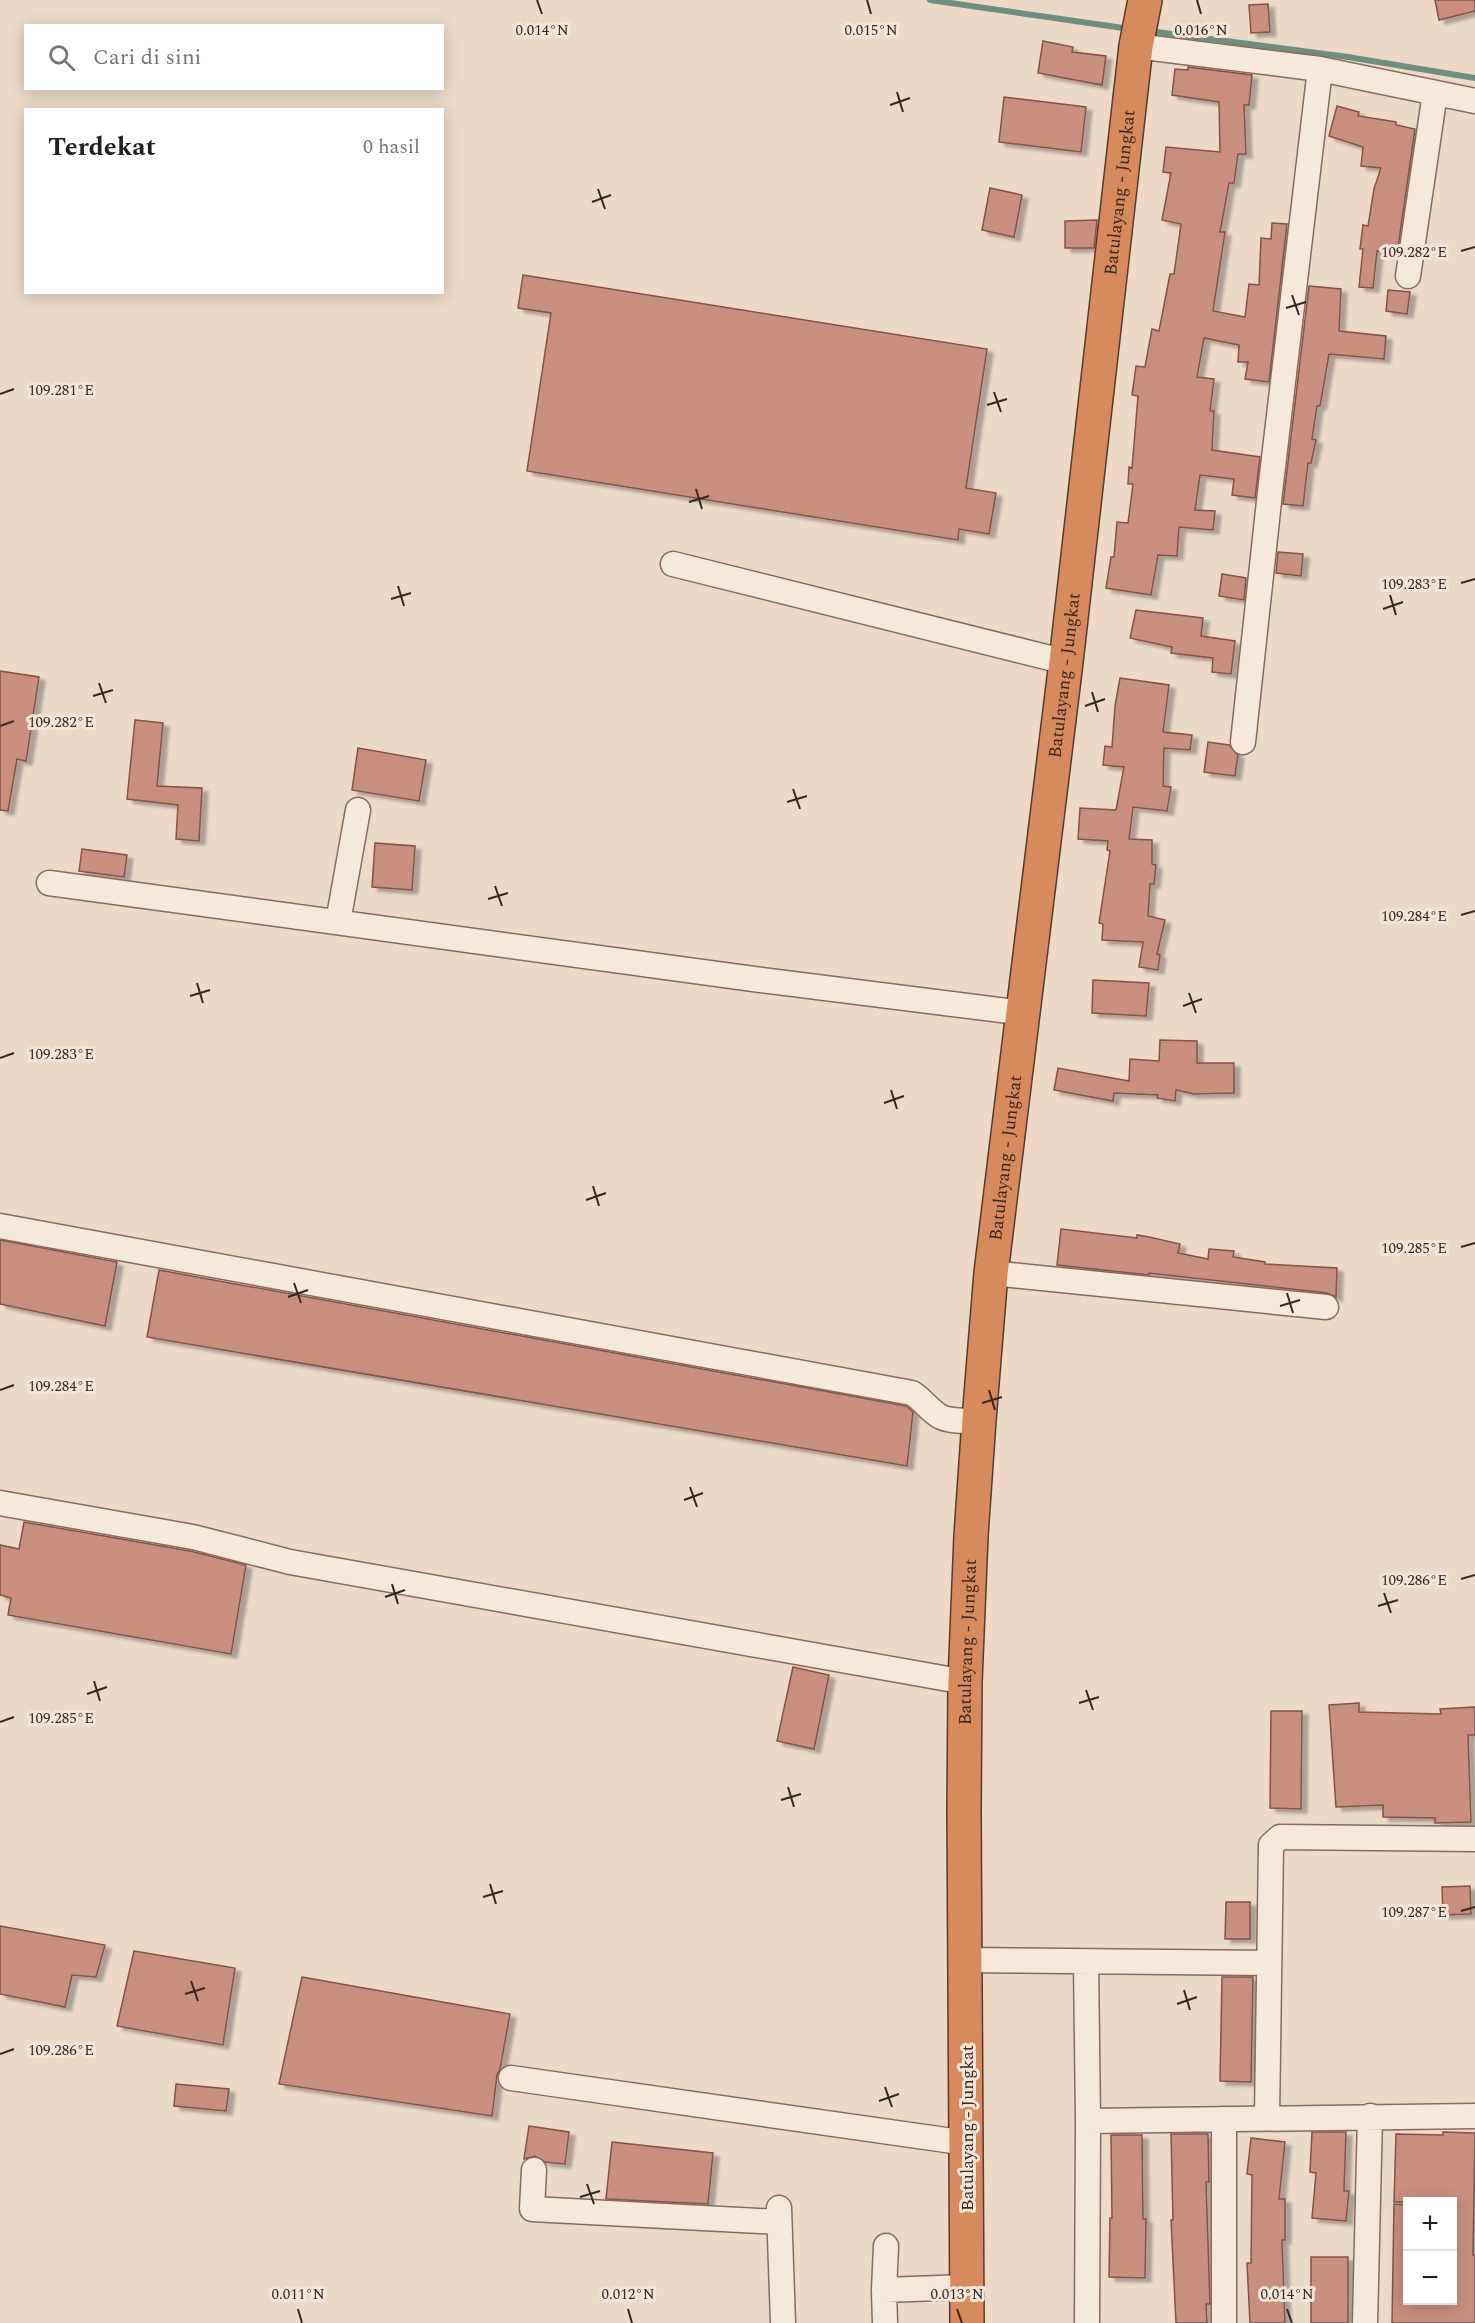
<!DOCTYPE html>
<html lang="id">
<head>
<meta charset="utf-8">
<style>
	:root { --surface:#fff; --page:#f6f6f6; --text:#202124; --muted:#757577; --line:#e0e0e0 }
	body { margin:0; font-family:Spectral,serif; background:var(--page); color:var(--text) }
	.controls { position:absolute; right:18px; bottom:18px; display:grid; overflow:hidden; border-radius:0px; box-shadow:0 3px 15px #0003 }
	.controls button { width:54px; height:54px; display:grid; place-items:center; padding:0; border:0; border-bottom:2px solid var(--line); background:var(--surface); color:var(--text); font:30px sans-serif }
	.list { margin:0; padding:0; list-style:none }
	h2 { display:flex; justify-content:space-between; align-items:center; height:78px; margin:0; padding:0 24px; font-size:26px }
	h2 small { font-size:20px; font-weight:400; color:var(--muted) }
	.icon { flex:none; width:33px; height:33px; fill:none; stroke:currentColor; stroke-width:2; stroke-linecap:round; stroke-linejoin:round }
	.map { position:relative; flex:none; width:1475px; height:2323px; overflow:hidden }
	.search { position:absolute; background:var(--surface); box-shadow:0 3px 15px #0003; left:24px; top:24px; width:420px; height:66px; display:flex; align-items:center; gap:15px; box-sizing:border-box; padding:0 21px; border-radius:0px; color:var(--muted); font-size:22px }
	.panel { position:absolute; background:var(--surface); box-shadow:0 3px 15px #0003; left:24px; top:108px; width:420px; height:186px; border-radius:0px }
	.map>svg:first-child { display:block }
</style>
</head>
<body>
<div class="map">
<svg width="1475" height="2323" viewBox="0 0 1475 2323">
	<defs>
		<filter id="shadow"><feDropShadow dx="6" dy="4" stdDeviation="1.5" flood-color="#0004"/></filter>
	</defs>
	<rect width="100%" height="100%" fill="#ecdac7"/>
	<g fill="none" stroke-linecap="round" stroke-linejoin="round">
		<path stroke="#6f8e80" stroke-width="6" d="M930,0L1130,29
			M1149,31L1348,57L1475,78"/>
	</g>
	<path fill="#c88f7f" stroke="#845244" stroke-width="1.5" filter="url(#shadow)" d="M1435,0H1475V11L1439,20Z
		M1268,4L1270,32L1251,33L1249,5Z
		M1043,41L1073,47L1072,52L1106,56L1102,85L1038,73Z
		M1188,67L1252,75L1249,105H1244L1246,154H1238L1234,183H1229L1220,232H1225L1213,311L1245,317L1249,284L1259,285L1261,238L1271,239L1272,223L1287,224L1269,382L1245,379L1248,362H1238L1239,345L1204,338L1197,377L1214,379L1210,411H1214L1212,450L1260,457L1255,498L1232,495L1234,479L1200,475L1195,510L1215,511L1213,530L1179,527L1177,556L1158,555L1151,595L1106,588L1111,557H1114L1117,522L1128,523L1133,484H1128L1129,467L1132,468L1138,396L1132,395L1136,366L1145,367L1152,329L1159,331L1170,274H1174L1181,224L1162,220L1171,173L1163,172L1166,147L1220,152L1219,102L1172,95L1175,69L1188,70Z
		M1004,97L1086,107L1081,152L999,142Z
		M1337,106L1359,112L1358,116L1396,122V125L1415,129L1397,254L1377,251L1373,288L1359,287L1363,249H1360L1363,225L1368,226L1374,189L1381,168L1361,166L1363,147L1329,136Z
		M990,188L1022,195L1014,237L982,230Z
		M1097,220L1094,248H1065V221Z
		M523,275L987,349L966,488L996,493L989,534L959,529L958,540L527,471L551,313L518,308Z
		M1309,286L1341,289L1339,331L1386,336L1384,359L1329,354L1320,406H1317L1312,439L1316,440L1311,463H1308L1303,506L1283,504Z
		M1388,290L1410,292L1407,314L1386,311Z
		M1278,552L1303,554L1301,576L1276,573Z
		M1222,574L1246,578L1244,600L1219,596Z
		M1136,610L1203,618L1201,636L1235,641L1231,674L1212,672L1213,658L1171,653L1172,647L1130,638Z
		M0,671L39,677L26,761L17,759L8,811L0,810Z
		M1120,678L1169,685L1163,732L1192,735L1190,750L1164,748L1163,786L1171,787L1167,811L1133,807L1129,839L1152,840V864L1156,865L1154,884H1150L1148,916L1165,920L1157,954L1160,955L1158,970L1139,967L1143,942L1102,940L1103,924L1099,923L1110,851L1107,850L1108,841L1078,839L1080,808L1116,810L1124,767L1103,765L1105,746L1112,747L1115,706Z
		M135,720L163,723L157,786L202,788L199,841L176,839L178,805L127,799Z
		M1208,742L1229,745L1238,755L1235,776L1204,772Z
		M358,748L426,760L419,801L352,790Z
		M375,843L415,846L412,890L372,887Z
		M82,849L127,855L124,877L79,871Z
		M1093,980L1149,983L1146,1016L1092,1013Z
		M1160,1040L1197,1041V1063H1234V1093L1194,1094L1176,1090L1175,1101L1157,1098L1158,1095L1114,1093L1113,1101L1054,1090L1058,1068L1129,1081L1130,1059L1159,1061Z
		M1061,1229L1137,1238V1235L1149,1237L1180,1244L1178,1253L1208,1259L1209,1249L1234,1251L1233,1257L1265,1262V1264L1337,1268L1336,1297L1327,1293L1149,1273V1275L1057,1265Z
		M0,1240L117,1262L105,1326L0,1304Z
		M159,1270L906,1406L913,1412L907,1466L147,1337Z
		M24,1522L190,1551L246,1565L231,1654L8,1615L11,1598L0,1595V1545L19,1549Z
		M793,1667L829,1675L814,1749L777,1741Z
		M1359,1703V1712L1441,1714L1440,1709L1475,1707V1735H1468L1471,1822L1435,1823V1818L1383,1817V1805L1336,1807L1329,1705Z
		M1271,1711H1302L1301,1809L1270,1808Z
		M1470,1886L1471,1914L1443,1915L1442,1887Z
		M1226,1902H1250V1939H1225Z
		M0,1926L105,1945L96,1977L72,1975L65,2007L0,1994Z
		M134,1951L235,1968L223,2045L117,2026Z
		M302,1977L510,2014L500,2069L497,2075L492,2116L279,2084Z
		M1222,1977H1253L1251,2082L1220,2081Z
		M176,2084L229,2089L226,2111L174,2106Z
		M529,2126L569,2132L565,2164L545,2162L535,2156L524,2159Z
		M1312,2132H1346L1344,2191H1349L1346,2221L1312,2218L1316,2173L1310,2172Z
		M1443,2132L1475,2133L1473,2255H1475V2323H1392L1394,2204L1407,2205V2301H1452V2202H1394L1396,2134L1443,2135Z
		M1171,2134H1208L1209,2182H1206L1210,2304H1206L1207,2323H1176L1171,2220H1173Z
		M1111,2135H1142L1143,2219H1146L1145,2278L1109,2277L1110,2218H1112Z
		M1251,2138L1285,2142L1279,2199H1285V2240H1282L1285,2323H1250L1247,2263H1251L1252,2175L1247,2174Z
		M612,2142L713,2153L708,2204L606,2199Z
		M1311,2257H1348V2323H1311Z"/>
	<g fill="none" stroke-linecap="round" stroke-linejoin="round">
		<defs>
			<path id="minor" d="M1136,46L1320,69L1475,101
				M1408,276L1435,93
				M673,564L1066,662
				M1243,742L1270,492L1320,69
				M49,883L761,980L1024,1013
				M338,922L358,810
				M0,1226L912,1393C922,1399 931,1412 941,1417C953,1422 967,1421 979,1420
				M991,1273L1326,1307
				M0,1503L193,1537L290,1562L965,1682
				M966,1960L1269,1963
				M1086,1962L1088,2121L1475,2116
				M511,2078L967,2143
				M1267,2117L1271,1845L1280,1837L1475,1839
				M1224,2119V2323
				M534,2170L532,2209L779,2222
				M779,2208L783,2323
				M884,2290L886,2246
				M885,2323L884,2290L967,2287
				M1087,2323L1088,2121
				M1365,2323L1370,2116"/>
			<g id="highway">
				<path id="s1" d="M967,2323L964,1811L965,1682L971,1536L979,1420L991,1273L1066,662L1136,46L1145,0"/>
			</g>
		</defs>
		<use href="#minor" stroke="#876b5d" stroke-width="27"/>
		<use href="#highway" stroke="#553b31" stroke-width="36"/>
		<use href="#minor" stroke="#f7e9da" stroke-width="24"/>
		<use href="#highway" stroke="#d68a5d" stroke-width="33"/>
	</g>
	<path fill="none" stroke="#382720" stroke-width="2" d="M537,0L542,14M867,0L871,14M1197,0L1201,14M897,92L903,112M890,105L910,98M598,189L605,209M592,202L611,195M1461,251L1475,247M1292,295L1299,315M1286,308L1306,302M994,392L1001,412M0,394L14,389M987,405L1007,399M696,489L702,509M689,502L709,496M1461,583L1475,579M398,586L404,606M1390,595L1396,615M391,599L411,593M1383,609L1403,602M99,683L106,703M1092,692L1098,712M93,696L113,690M1085,706L1105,699M0,726L14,721M793,789L800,809M787,802L807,796M495,886L502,906M488,899L508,893M1461,915L1475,911M197,983L203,1003M1189,993L1196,1013M190,996L210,990M1183,1006L1202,999M0,1058L14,1053M891,1090L897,1109M884,1103L904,1096M593,1186L599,1206M586,1200L606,1193M1461,1247L1475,1243M294,1283L301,1303M1287,1293L1293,1313M288,1297L308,1290M1280,1306L1300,1300M0,1390L14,1385M989,1390L995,1410M982,1403L1002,1397M690,1487L697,1507M684,1500L703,1493M1461,1579L1475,1575M392,1584L398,1604M1384,1593L1391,1613M385,1597L405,1590M1378,1606L1398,1600M94,1681L100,1701M1086,1690L1093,1710M87,1694L107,1687M1079,1703L1099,1697M0,1722L14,1717M788,1787L794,1807M781,1800L801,1794M490,1884L496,1904M483,1897L503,1891M1461,1911L1475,1907M191,1981L198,2001M1184,1990L1190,2010M185,1994L205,1988M1177,2004L1197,1997M0,2054L14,2049M885,2087L892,2107M879,2101L899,2094M587,2184L594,2204M580,2197L600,2191M298,2309L302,2323M628,2309L632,2323M957,2309L962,2323M1287,2309L1292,2323"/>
	<g text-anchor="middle" stroke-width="6" stroke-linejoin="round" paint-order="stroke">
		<g font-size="18" fill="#382720" stroke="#f4e5d6">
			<text dy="6" stroke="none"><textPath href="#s1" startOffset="2139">Batulayang - Jungkat</textPath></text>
			<text dy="6" stroke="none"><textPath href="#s1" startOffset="1653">Batulayang - Jungkat</textPath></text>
			<text dy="6" stroke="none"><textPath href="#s1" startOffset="1167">Batulayang - Jungkat</textPath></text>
			<text dy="6" stroke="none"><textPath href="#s1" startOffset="681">Batulayang - Jungkat</textPath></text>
			<text transform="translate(967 2128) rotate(-90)" y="6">Batulayang - Jungkat</text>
		</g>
	</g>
	<g font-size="15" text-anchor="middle" fill="#382720" stroke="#f4e5d6" stroke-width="6" stroke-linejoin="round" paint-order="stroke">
		<text x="542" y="35">0.014°N</text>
		<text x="871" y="35">0.015°N</text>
		<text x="1201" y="35">0.016°N</text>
		<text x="1414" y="257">109.282°E</text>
		<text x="61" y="395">109.281°E</text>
		<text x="1414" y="589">109.283°E</text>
		<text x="61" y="727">109.282°E</text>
		<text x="1414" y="921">109.284°E</text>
		<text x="61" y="1059">109.283°E</text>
		<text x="1414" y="1253">109.285°E</text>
		<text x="61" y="1391">109.284°E</text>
		<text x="1414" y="1585">109.286°E</text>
		<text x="61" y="1723">109.285°E</text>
		<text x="1414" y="1917">109.287°E</text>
		<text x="61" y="2055">109.286°E</text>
		<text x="298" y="2299">0.011°N</text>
		<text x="628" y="2299">0.012°N</text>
		<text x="957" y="2299">0.013°N</text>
		<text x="1287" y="2299">0.014°N</text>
	</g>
</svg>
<div class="controls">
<button>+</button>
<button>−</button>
</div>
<div class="search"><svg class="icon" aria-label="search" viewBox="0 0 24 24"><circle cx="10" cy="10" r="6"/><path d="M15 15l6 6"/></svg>Cari di sini</div>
<section class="panel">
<h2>Terdekat<small>0 hasil</small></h2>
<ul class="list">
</ul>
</section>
</div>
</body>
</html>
